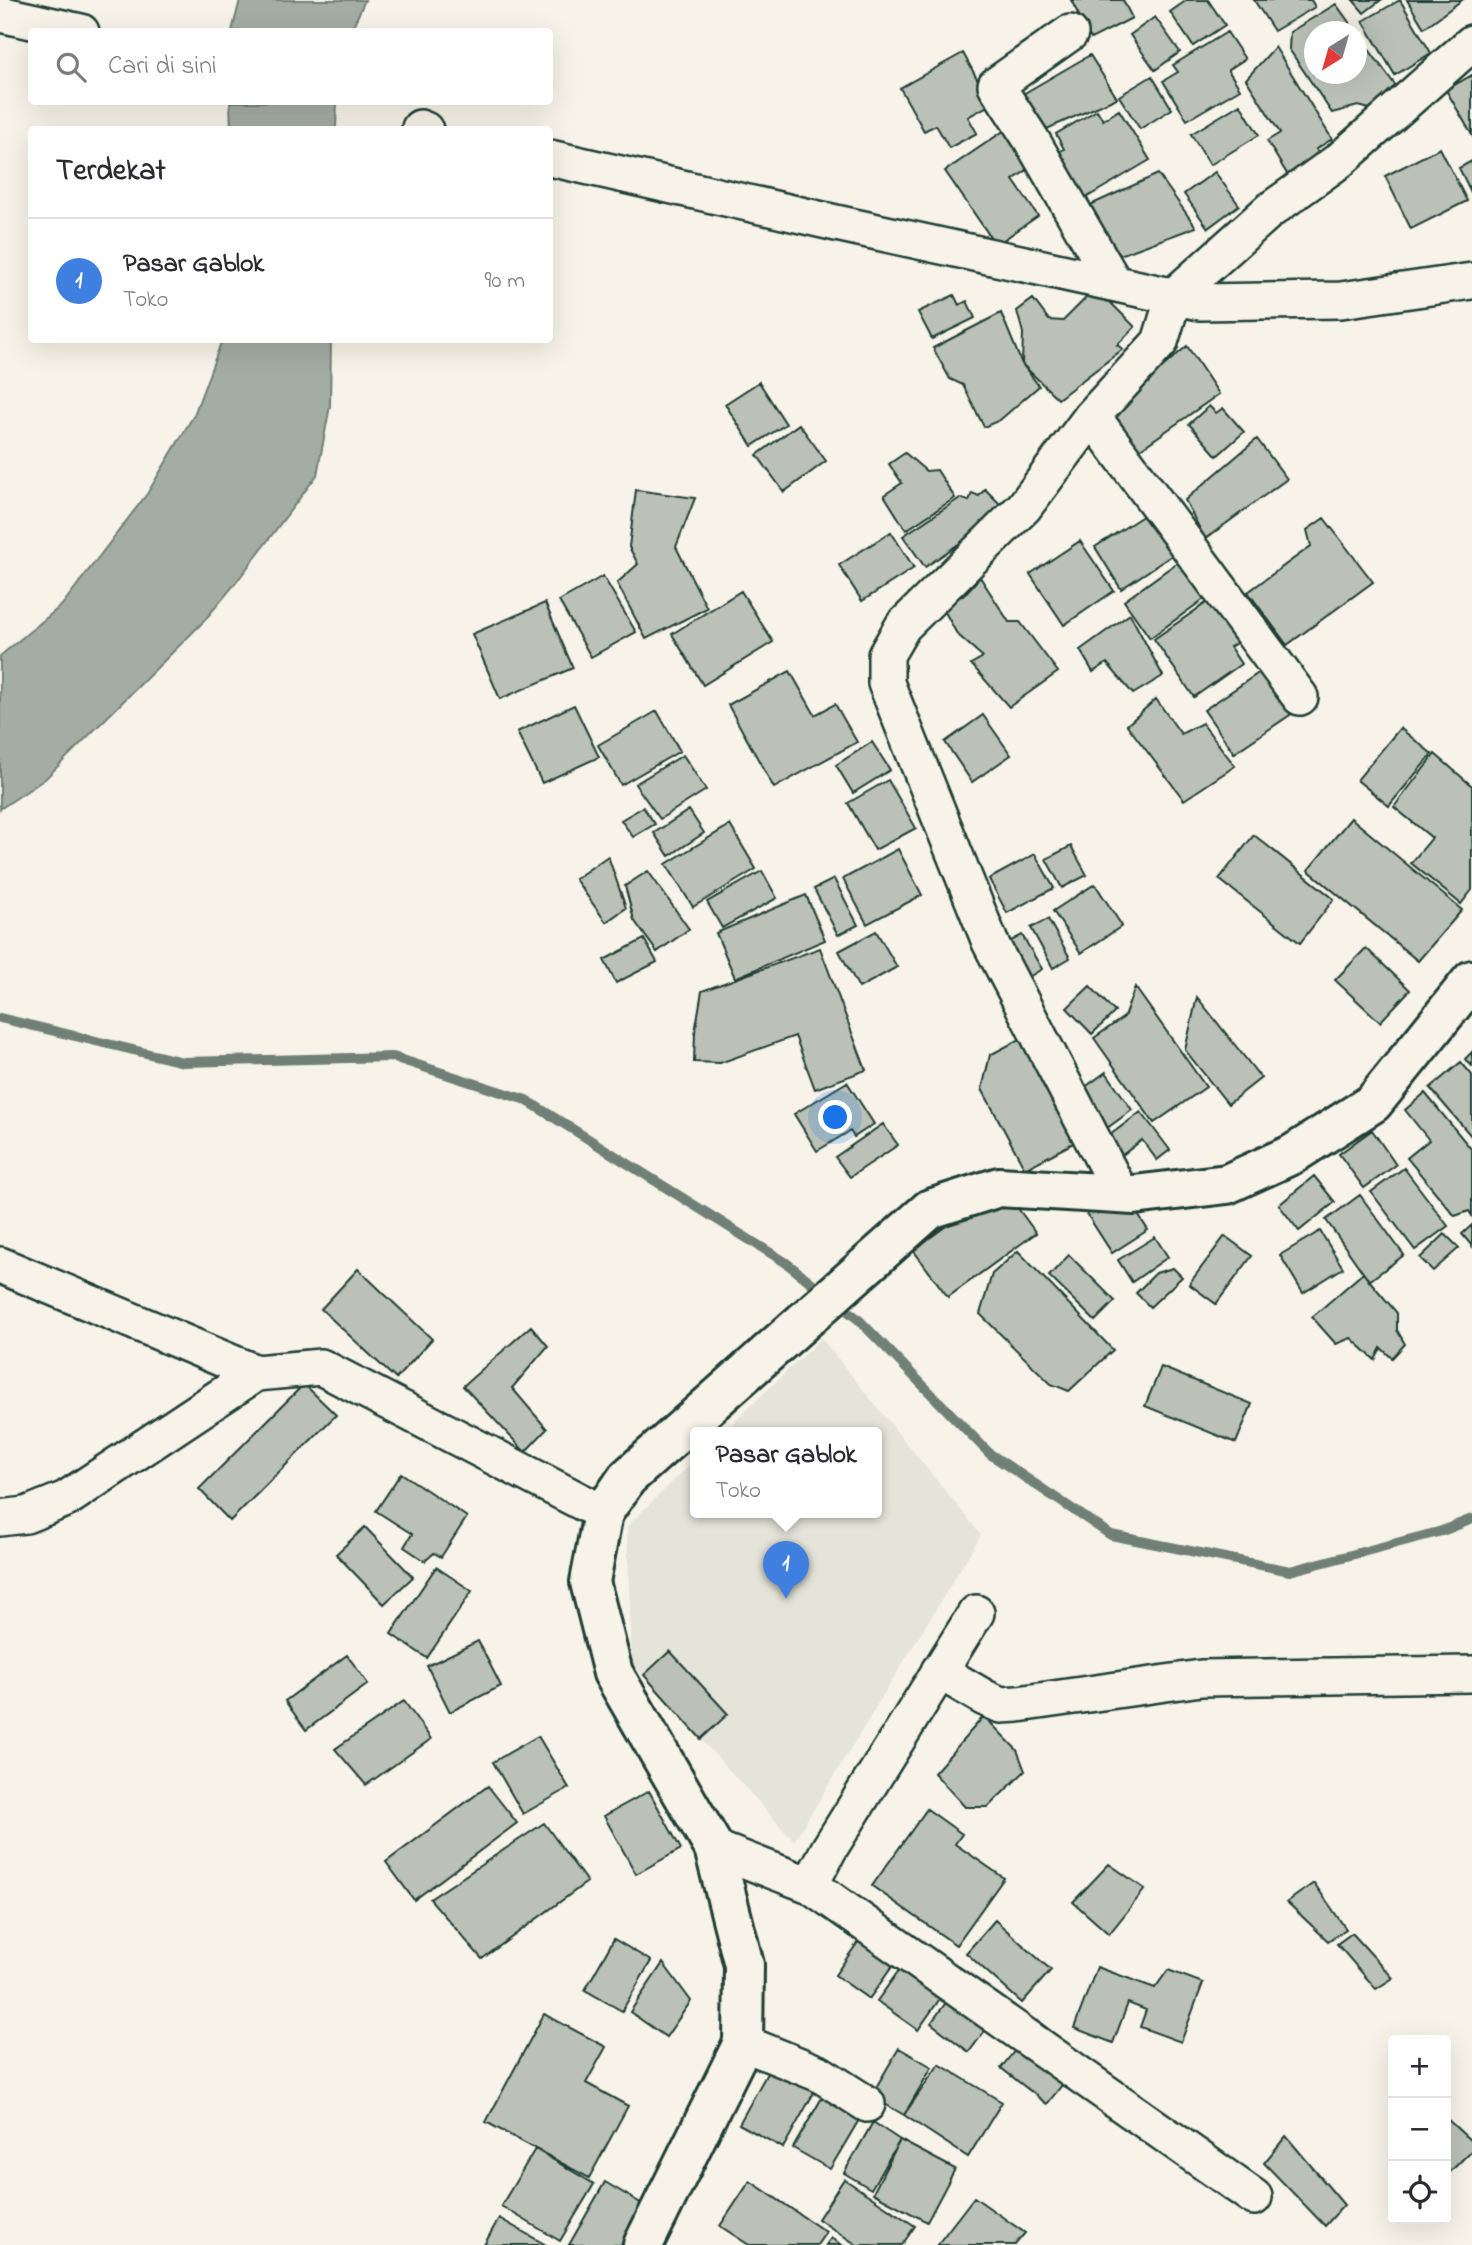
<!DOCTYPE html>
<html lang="id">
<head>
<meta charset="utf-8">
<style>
	:root { --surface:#fff; --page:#f2f2f3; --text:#2b2b33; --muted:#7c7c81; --line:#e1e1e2; --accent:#ea580c }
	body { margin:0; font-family:"Indie Flower",sans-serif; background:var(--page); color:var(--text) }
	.controls { position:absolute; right:21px; bottom:21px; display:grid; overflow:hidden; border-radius:7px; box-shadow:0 7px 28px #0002 }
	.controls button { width:63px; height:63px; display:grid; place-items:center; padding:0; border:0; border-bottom:2px solid var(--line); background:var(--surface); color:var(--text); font:35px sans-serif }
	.compass { position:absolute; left:1304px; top:21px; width:63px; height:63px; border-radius:50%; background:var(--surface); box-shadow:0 7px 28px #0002; rotate:217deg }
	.you { position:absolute; left:836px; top:1118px; width:24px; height:24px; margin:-18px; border:5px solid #fff; border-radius:50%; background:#1a73e8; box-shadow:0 0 0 10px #1a73e833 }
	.badge { display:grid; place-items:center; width:46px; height:46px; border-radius:50%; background:var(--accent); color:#fff; font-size:23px; font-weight:700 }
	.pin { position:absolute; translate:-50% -58px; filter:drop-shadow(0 2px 4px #0008) }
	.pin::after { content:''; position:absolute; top:37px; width:24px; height:21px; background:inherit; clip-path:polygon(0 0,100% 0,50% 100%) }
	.popup { position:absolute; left:690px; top:1427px; width:192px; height:91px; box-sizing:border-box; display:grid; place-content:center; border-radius:7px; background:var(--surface); filter:drop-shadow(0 2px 5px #0005); font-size:23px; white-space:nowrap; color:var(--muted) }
	.popup b { font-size:26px; color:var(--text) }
	.popup::after { content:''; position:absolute; left:50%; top:100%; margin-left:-14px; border:14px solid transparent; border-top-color:var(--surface) }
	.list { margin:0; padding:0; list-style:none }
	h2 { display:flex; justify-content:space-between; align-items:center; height:91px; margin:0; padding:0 28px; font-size:30px }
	h2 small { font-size:23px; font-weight:400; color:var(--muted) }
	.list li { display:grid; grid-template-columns:46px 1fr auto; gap:21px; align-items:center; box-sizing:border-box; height:126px; padding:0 28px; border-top:2px solid var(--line) }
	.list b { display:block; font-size:26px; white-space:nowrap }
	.list p { margin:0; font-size:23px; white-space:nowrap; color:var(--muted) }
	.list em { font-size:23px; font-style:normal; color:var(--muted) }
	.icon { flex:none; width:38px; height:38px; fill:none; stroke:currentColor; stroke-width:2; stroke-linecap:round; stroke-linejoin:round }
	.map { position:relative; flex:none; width:1472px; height:2245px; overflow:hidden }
	.search { position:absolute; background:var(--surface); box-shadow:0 7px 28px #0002; left:28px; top:28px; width:525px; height:77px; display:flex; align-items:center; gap:18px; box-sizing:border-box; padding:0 24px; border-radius:7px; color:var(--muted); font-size:26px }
	.panel { position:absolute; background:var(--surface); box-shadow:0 7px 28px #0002; left:28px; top:126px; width:525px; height:217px; border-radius:7px }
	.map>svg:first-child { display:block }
</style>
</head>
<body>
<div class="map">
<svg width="1472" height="2245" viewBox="0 0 1472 2245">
	<rect width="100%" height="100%" fill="#f7f3e8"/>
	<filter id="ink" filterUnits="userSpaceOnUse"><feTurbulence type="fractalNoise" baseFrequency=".0143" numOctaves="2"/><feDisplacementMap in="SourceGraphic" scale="14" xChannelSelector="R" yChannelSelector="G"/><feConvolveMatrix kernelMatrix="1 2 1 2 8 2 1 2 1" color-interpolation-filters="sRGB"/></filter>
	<g filter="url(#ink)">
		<path fill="#e5e4d9" d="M821,1338L981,1535L794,1841L632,1664L627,1526L695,1460V1513H877V1433H723Z"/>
		<path fill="#a4ada3" stroke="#6f8077" stroke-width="2" d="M240,0H365L351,31H232Z
			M230,102H337L336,129H231Z
			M222,340H331L330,406L317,475L235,584L203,622L45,779L0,809V656L62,605L147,494L194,415Z"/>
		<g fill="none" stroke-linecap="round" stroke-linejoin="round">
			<path stroke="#6f8077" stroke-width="10" d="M0,1018L183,1062L393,1057L526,1100L785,1262L858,1319L990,1454L1111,1535L1290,1571L1442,1531L1472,1519"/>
		</g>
		<path fill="#bbc1b6" stroke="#1f3d34" stroke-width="2" d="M1071,0H1123L1132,18L1091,39Z
			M1187,0H1208L1225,25L1193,46L1170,12Z
			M1254,0H1311L1315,7L1274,31Z
			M1353,0H1381L1364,13Z
			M1400,0L1431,53L1395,75L1363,21Z
			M1407,0H1462L1424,28Z
			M1336,4L1356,32H1314V74H1356V32L1401,93L1374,110L1358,106L1332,113L1289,49L1290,32Z
			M1155,17L1180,52L1155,70L1130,35Z
			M1227,32L1245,59L1228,70L1240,89L1187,120L1163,81L1178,72L1173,65Z
			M1275,47L1332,139L1316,149L1324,162L1292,182L1267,141L1280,133L1246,79Z
			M963,53L991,104L968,117L977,133L949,148L936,125L924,131L900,88Z
			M1090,55L1117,98L1040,132L1016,98Z
			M1472,75V135L1446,90Z
			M1152,76L1172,109L1140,129L1119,96Z
			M1240,104L1259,135L1210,165L1191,134Z
			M1097,110L1103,120L1119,110L1150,160L1084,199L1057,153L1064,149L1056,134Z
			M1011,126L1037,163L1013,180L1038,216L996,245L945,171Z
			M1440,148L1467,201L1411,229L1385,176Z
			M1472,161V194L1459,168Z
			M1215,172L1239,205L1208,228L1184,194Z
			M1158,174L1196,227L1120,255L1086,207Z
			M1096,288L1135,327L1117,345L1123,349L1058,399L1022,364L1023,333L1017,311L1033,299L1049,320L1063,321Z
			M954,295L959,305L967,301L975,318L932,339L918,312Z
			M1001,313L1022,364L1039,386L1000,420L984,427L963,385L950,379L933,348Z
			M1187,346L1219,394L1129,457L1112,428L1126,386L1155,357L1165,365Z
			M759,382L786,424L752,446L725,404Z
			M1209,406L1216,413L1223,408L1244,432L1217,456L1189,424Z
			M799,424L826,461L784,492L757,455Z
			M1257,439L1287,479L1205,539L1185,500Z
			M905,453L926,471L937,470L955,498L906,530L884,495L902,483L889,464Z
			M985,489L1002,506L976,532L925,567L903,536L960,498L969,501L972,493L979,496Z
			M636,490L695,498L676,547L707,608L646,639L617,583L638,564L629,547Z
			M1152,510L1180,550L1121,589L1095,547Z
			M1324,518L1373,582L1287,645L1248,592L1311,546L1307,530Z
			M891,532L914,568L862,601L839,565Z
			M1080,541L1114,591L1064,625L1030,574Z
			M1178,562L1204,599L1150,638L1124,601Z
			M603,576L636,632L591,657L559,601Z
			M980,577L1009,622H1020L1058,672L1009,707L971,664L983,657L957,634L938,599L963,596Z
			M741,591L773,642L703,685L672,634Z
			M1212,599L1241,640L1230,647L1241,664L1194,697L1154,639Z
			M545,603L573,668L500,699L472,634Z
			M1130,614L1163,676L1133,694L1107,663L1093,672L1080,650Z
			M1266,668L1296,711L1234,753L1204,710Z
			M790,671L815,715L835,704L857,742L774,788L728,705Z
			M1156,699L1181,734L1202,723L1235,766L1184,800L1127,725Z
			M574,705L599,757L542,783L517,732Z
			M657,711L680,751L621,785L598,745Z
			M983,715L1011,755L972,782L945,742Z
			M1400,728L1432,754L1389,806L1357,780Z
			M872,742L890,770L853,793L836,765Z
			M1435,754L1472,786V890L1461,904L1411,863L1432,838L1394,807Z
			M683,755L706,790L660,819L635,784Z
			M888,780L916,828L875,850L848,803Z
			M643,807L655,824L633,837L621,820Z
			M689,810L704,833L669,856L654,833Z
			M1351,818L1462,910L1418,961L1308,870Z
			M730,825L756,869L693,907L666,864Z
			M1254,835L1334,899L1300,943L1219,879Z
			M1071,846L1087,875L1062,888L1046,859Z
			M898,849L922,895L867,924L843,879Z
			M1035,854L1054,888L1007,913L989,879Z
			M608,856L626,908L606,922L575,879Z
			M648,871L689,929L657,952L634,920L625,886Z
			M762,871L777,898L722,928L707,902Z
			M834,879L858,925L838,935L814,889Z
			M1095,884L1122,926L1081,953L1053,911Z
			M806,895L825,940L735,978L716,933Z
			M1048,919L1070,958L1053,968L1031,928Z
			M876,931L897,967L859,988L839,951Z
			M1022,935L1042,969L1022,981L1002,946Z
			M644,939L657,962L616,983L604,960Z
			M820,948L866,1070L815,1089L795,1036L720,1063L694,1062L695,1032L702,991Z
			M1366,948L1410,990L1380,1022L1335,980Z
			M1090,986L1115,1012L1092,1034L1067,1008Z
			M1135,987L1206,1087L1154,1123L1094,1038L1124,1017Z
			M1197,997L1261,1078L1228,1104L1185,1050Z
			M1022,1038L1077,1141L1025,1169L982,1089L990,1055Z
			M1472,1052V1066L1465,1059Z
			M1461,1062L1472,1075V1137L1430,1088Z
			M1106,1072L1132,1110L1103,1131L1077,1093Z
			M847,1082L874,1124L854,1137L850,1131L817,1151L794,1114Z
			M1425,1093L1472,1150V1216L1469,1211L1455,1216L1407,1158L1429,1140L1405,1110Z
			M1141,1112L1170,1150L1157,1160L1142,1140L1117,1159L1103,1140Z
			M883,1124L898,1145L850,1177L835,1157Z
			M1372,1130L1396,1165L1364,1188L1339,1154Z
			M1404,1168L1448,1226L1415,1250L1371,1192Z
			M1314,1176L1335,1202L1299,1231L1279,1205Z
			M1360,1195L1404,1255L1369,1281L1326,1220Z
			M1129,1201L1148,1230L1112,1253L1083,1208Z
			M1014,1203L1036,1233L948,1297L913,1250L967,1211Z
			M1472,1225V1246L1462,1234Z
			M1320,1231L1343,1268L1303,1293L1280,1255Z
			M1445,1234L1459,1248L1433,1271L1420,1258Z
			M1225,1236L1252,1256L1216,1304L1189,1284Z
			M1155,1237L1168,1257L1132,1282L1118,1260Z
			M1018,1251L1113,1350L1069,1391L1051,1384L980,1314L992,1274Z
			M1069,1255L1115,1301L1095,1321L1049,1276Z
			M1173,1268L1182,1277L1150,1307L1136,1293L1156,1273Z
			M358,1269L432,1339L396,1379L321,1309Z
			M1363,1273L1397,1313V1330L1405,1344L1392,1358L1381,1348L1375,1360L1351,1338L1336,1344L1312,1317Z
			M531,1326L548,1346L512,1388L547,1429L525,1452L463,1386Z
			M1161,1367L1252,1404L1236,1443L1145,1406Z
			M304,1384L336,1415L230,1521L199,1489Z
			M401,1473L467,1517L441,1557L434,1553L425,1561L404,1547L412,1534L376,1511Z
			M365,1527L413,1577L384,1604L336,1554Z
			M436,1567L472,1591L427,1658L391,1634Z
			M478,1641L501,1686L450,1712L427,1666Z
			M670,1651L728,1714L701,1739L644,1675Z
			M347,1655L368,1684L306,1730L285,1701Z
			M404,1701L431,1739L366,1785L335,1749Z
			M984,1716L1017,1750L1025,1771L988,1807H965L934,1773Z
			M538,1736L569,1788L523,1814L493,1762Z
			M488,1786L517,1823L414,1900L386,1862Z
			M649,1791L681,1849L636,1874L604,1816Z
			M927,1809L962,1834L955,1844L1004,1878L956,1945L872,1886Z
			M544,1823L587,1882L482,1959L430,1899Z
			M1109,1864L1145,1889L1109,1934L1073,1902Z
			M1314,1883L1346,1929L1328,1941L1287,1902Z
			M995,1920L1051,1970L1022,2003L966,1953Z
			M865,1932L899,1957L869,1999L835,1975Z
			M1352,1933L1393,1978L1376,1989L1337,1944Z
			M614,1939L651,1961L622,2011L585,1990Z
			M905,1962L946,1990L918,2030L877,2001Z
			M663,1963L691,2001L666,2037L630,2012Z
			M1097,1967L1155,1988L1168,1970L1203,1983L1181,2042L1140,2027L1146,2010L1128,2003L1113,2043L1074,2028Z
			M962,1981L1000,2010L969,2052L931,2023Z
			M544,2014L606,2047L586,2083L628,2106L589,2178L486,2122Z
			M1038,2021L1084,2057L1047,2104L1001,2068Z
			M899,2048L932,2067L904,2115L871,2096Z
			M772,2064L816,2089L783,2148L739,2124Z
			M939,2064L1002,2102L968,2157L904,2115Z
			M823,2096L860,2118L830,2169L793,2148Z
			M1446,2118L1472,2142V2150L1449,2173L1446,2170Z
			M873,2122L900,2140L871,2189L844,2173Z
			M1286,2136L1344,2205L1325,2226L1264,2163Z
			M900,2140L955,2169L927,2222L873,2193Z
			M535,2149L594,2184L560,2241L501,2206Z
			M844,2179L915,2226L902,2245H857L818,2219Z
			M750,2181L826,2232L817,2245H749L720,2226Z
			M605,2182L644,2205L621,2245H569Z
			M974,2197L1025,2233L1015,2245H937Z
			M499,2218L546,2245H484Z
			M831,2238L842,2245H826Z"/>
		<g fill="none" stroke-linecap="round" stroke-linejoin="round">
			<defs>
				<path id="street" d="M0,14L81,32
					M1070,33L996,85L1031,139L1114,283
					M420,128L425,130
					M550,158L836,223L1199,302L1341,300L1472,281
					M1092,416L1300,697
					M1121,1194L990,942L886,683V655L903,626L1024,507L1092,416L1160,342L1174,296L1269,211L1340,160L1472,43
					M0,1265L256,1373L321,1367L603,1513
					M0,1518L26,1515L66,1499L256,1373
					M939,1671L985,1698L1001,1705L1018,1704L1201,1678L1472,1674
					M714,1848L810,1885L829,1849L976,1613
					M810,1885L1254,2197
					M743,2043L820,2074L867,2104"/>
				<path id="secondary" d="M643,2245L743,2043L744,1965L714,1848L613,1673L590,1582L603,1513L627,1478L930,1209L999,1187L1134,1195L1227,1184L1293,1154L1373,1103L1472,980"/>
			</defs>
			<use href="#street" stroke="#1f3d34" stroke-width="40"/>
			<use href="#secondary" stroke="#1f3d34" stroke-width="44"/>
			<use href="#street" stroke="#f7f3e8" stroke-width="35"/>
			<use href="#secondary" stroke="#f7f3e8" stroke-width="38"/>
		</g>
	</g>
</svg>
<div class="controls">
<button>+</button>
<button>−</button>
<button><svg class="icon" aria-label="locate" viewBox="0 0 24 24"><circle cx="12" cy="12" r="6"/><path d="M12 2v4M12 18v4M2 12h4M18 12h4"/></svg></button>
</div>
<svg class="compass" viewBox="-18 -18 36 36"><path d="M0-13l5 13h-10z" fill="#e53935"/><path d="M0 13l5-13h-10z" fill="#7c7c81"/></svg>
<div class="you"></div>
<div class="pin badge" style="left:786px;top:1599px;background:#3f7fe0">1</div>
<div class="popup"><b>Pasar Gablok</b>Toko</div>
<div class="search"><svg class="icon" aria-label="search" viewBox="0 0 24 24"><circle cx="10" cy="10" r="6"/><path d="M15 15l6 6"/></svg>Cari di sini</div>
<section class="panel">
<h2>Terdekat<small></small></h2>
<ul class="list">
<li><span class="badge" style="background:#3f7fe0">1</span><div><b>Pasar Gablok</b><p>Toko</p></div><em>90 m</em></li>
</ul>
</section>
</div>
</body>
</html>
